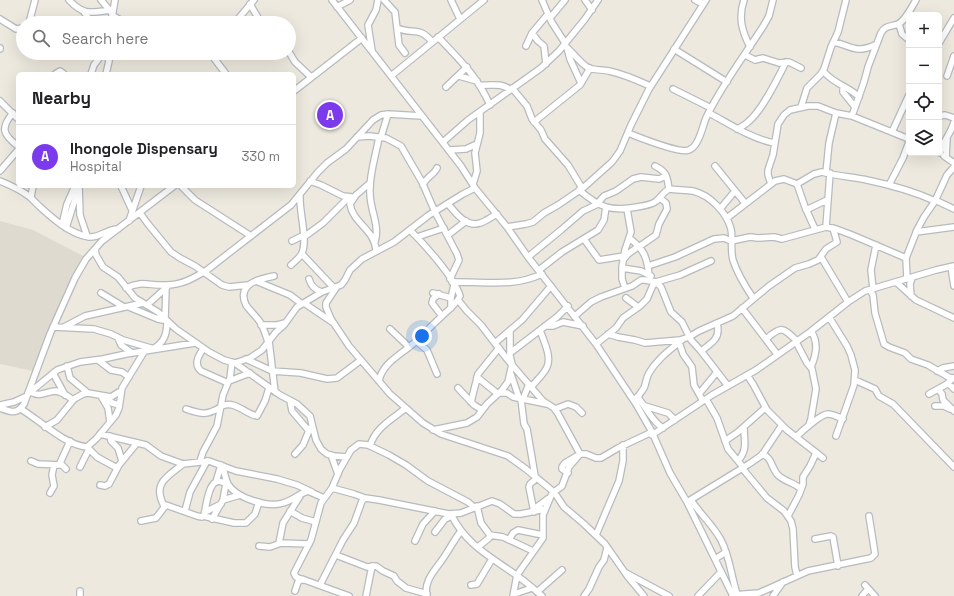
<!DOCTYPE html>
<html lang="en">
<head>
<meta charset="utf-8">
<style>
	:root { --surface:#fff; --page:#f2f2f2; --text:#202124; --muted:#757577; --line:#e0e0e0; --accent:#7c3aed }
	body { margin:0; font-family:"Space Grotesk",sans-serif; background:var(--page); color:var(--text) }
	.controls { position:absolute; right:12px; top:12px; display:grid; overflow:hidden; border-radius:6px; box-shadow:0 4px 16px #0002 }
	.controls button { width:36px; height:36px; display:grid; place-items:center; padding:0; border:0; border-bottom:1px solid var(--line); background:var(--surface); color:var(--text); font:20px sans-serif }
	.you { position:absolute; left:422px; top:336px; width:14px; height:14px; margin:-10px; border:3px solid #fff; border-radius:50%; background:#1a73e8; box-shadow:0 0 0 6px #1a73e833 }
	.badge { display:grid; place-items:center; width:26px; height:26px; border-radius:50%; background:var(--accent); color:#fff; font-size:13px; font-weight:700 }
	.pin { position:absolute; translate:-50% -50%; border:2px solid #fff; box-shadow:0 1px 4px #0006 }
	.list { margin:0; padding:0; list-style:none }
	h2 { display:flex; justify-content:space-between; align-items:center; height:52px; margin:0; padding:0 16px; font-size:17px }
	h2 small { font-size:13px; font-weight:400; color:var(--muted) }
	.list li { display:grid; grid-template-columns:26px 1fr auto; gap:12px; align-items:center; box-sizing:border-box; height:64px; padding:0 16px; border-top:1px solid var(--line) }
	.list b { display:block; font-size:15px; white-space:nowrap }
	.list p { margin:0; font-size:13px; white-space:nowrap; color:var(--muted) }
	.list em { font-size:13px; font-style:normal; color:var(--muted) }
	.icon { flex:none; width:22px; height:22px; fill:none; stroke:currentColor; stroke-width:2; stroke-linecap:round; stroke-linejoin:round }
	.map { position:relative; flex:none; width:954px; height:596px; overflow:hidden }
	.search { position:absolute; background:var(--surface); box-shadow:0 4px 16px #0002; left:16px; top:16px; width:280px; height:44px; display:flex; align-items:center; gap:10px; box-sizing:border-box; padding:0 14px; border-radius:22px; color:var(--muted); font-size:15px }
	.panel { position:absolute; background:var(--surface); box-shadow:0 4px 16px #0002; left:16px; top:72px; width:280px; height:116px; border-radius:6px }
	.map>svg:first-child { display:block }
</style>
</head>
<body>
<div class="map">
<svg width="954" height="596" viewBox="0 0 954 596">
	<rect width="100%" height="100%" fill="#ede9de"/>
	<path fill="#dfdacf" d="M0,221L33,230L85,257L33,371L0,364Z"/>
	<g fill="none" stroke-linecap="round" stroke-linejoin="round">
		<defs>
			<path id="minor" d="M69,0C83,15 90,13 109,10
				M101,0L111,12
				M332,0L461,166L475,188L507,227L528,257L596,344L636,404L652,432L670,473L687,502L733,596
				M384,0L395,12L399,45L405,53
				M451,0L460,19
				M542,0L551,21L565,43
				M585,0L592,10
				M695,0L703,4
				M744,0C738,18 742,31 750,47
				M250,4L261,23
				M337,7L350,0
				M84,12L89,19V23
				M112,15L125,23
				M550,18L565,0
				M0,19L16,29L23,28
				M29,23L35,0
				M111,23L115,0
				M141,23H148
				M232,23L238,19L254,0
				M899,24L902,34L909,40
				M397,28C413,35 420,26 432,42
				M532,33L538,41L544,46L546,64
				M438,37C460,60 477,76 490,105
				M834,42C852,46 855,54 875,45
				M939,43L954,18
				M564,45C572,51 579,62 587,67C593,71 602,69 609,71C623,74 637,80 650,86
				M526,46L532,33L548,14
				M567,48L570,59L581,83
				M0,49V48
				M674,49L727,82
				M372,51L368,25L376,10L378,0
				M289,52L295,62L311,77
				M210,53L226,74
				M745,55L755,60L763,58L779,63L789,62L801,68
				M823,71C835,85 848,86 859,97
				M55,74L60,71L64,74
				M91,74L94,65L103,53
				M106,74L109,61L106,53
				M391,76L484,0
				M459,76L477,81
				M947,76L954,56
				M480,85C490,86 502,82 510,90
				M446,87L467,67
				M843,87V92L855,107
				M512,88L527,106L532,119L541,130L545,139L568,165L582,188
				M673,89L711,108
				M294,91L362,38
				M0,101L18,119
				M801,107L807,88L821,74L824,69L831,47L838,32L846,0
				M13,113C0,128 3,135 18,146
				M709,113C730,124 750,138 774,143
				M852,116L864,82L868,67L881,33C885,25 891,27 898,24C906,20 911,8 916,0
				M939,116L945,115L954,118
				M534,122L580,85L590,68
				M737,129C741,127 745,125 748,122C762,111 778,78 786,62
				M892,132L909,95
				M628,133C638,137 681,154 689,150C699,146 702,128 706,118C721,86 745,55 764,25L769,16L773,0
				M357,137L369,136L386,138L401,146L422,182L435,212L457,254L459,260L450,279
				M381,137L388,114
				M443,142L468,120L541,68L559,51L585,19L598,0
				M449,150L466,149L477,144
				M940,153C942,142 951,134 954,122
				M944,156L954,163
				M946,157L947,139
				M655,166C667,172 667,176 669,189C677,190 685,190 693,191C710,195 727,213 731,229C733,239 730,249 733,260C737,273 745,286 753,298
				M715,166L745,203
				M0,171L18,150
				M826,173L829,143L836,113
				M0,181C10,185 21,190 30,197C33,200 36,203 39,206C52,218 70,234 89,237C100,238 107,229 118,229
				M310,181L321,185L343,196L352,197
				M370,183L356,195L350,204C353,224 375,229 376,251
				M473,184L477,171L475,153L480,133V112
				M771,184L768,175V170L773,155L778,124L784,115L790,110L808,106H818L836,113L852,116L909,139
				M797,184L814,174L822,172C837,176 852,177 867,180C891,185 913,191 935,201
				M423,185C426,177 434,175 437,168
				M889,185L903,158L909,142
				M79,186L80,215L87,236
				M121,186L132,210
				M181,186L195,200L251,236
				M579,190C599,207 610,212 637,207C643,206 650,205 655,202C661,198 663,192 669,189
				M31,197L33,186
				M935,200L954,209
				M448,204C456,213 466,228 480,223C485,222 491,217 497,214
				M597,204L604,196L616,191L633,179L641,177L659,179L666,176
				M720,209L735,191
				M806,210L827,200
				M140,213L148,224L171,252L180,258L195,266L222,285L229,287L248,285
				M727,218L775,181L784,179L797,184L805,207L815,229
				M129,221L141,186
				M62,225L67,204L75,186
				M507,227L526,224L533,222L544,213L558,205L583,188L612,162L620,151L631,125L649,89L706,0
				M826,227L830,173
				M66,228L78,190
				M916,232L954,227
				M448,235L466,221
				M304,237L323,223L349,197
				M417,237L444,228
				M629,238C644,249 647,257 649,275
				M584,239L599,260L624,256
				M292,241L304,235
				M375,242C380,224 370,211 370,193C369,174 376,155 379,137
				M640,246L656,235L659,224L667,209L666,203L660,198
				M95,249L96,255L103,267L118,277L135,298L158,312L176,329L209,352L224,360L235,363L280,395L297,404L310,416L316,440L321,449L327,454L334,456L347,457
				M302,254L334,288
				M528,257L561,230L583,211L598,204
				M821,257L848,302
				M623,260L628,254L639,246
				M291,265C295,261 300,258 302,253C308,240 299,211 300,196
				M648,266L675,257L714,239L724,238L731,241L750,237L758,238L774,237L782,239L826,227L836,229L852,235L906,258
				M951,267L954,286
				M622,268L641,271L651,276
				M539,270L562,252L598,230L604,220L606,207
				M309,279C311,286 315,290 322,292
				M907,279L906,258L917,230L924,217L935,201L947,175L954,167
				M256,281L290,295L302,304
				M452,282C484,281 512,288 542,274
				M656,282L680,275L711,261
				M896,282L916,300L954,318
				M126,288C142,280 150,286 166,285C182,285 194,278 207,270L291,205L318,172L327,163L346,149L373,120L381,115L388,114L422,116
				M336,288L326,303V307L331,319L349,346L390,394L423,423L441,434L508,456L526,469L554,492L564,507L584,524L605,544L628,577L644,596
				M625,288L622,279V267L625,250L631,232L627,209
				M873,289L871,270L876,245
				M870,290L873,295L875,313L884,344L889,347L905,353L911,359L928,365L952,379
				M101,293L124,307
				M433,293L451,298
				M439,294L433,299L432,303L442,316
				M911,296L910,284L912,278
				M626,298L638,307
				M458,300L467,311L481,325L507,359L543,401L554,408L557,412L580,454
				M304,303L332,322
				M147,305L167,287
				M129,307L158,319L163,320L165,319L166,288
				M451,308V298L454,285
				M742,308L777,354
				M575,316L591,302L601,297L632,286L641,280H645L656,282L661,287L671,312L682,322L691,340L701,351L728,386
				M829,317L847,346L851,355L855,370L854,385L836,436
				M261,325H277L285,323
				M545,326H553L563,322L583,326
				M53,327L94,329L111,334L123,340L154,349
				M64,327L85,316L143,303
				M390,329L409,347
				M510,331V356L512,364
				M608,334L618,337L635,340L645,343L680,340L689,337L699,331L733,316L769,286L795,268L809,264L818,260L826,249L837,242L833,228
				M118,338L121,345L132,353
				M766,339C782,325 783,328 797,341
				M269,341L275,392
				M416,341L427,350L437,374
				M268,342C266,336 264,328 260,322C256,316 250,311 246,305C236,284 259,279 274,276
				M679,342L683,354L692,367L694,385L703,401
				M796,342L807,363L812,369L816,389L811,419L809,425
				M495,343L522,320L551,286
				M596,344L616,328L623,318L640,306L647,299L653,285L657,283
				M153,349C165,342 167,333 167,321
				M203,349C199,355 193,364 201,371L228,383
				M701,351C712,343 721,338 717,324
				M510,353L557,317L568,306
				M246,359L272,371L301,373L327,379L337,378L361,360
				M98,360L111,370L122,372L129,377
				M235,363L250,358L262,350L276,332L284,325L297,307L322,292L341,285L345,280L350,270L362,259L394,242L429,215L463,194L475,188
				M67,366L70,378L88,393
				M811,367C816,355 819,343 811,331
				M937,371L943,368L954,366
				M53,373L65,395
				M511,374L519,398
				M747,375L753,384L767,410L787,430L823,458
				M477,377L498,394
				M855,380L875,389L879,396L893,404L954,467
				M229,381L250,373
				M379,381C382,363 402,354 414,343C423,335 432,325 441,317C448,310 456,305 460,296C454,277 425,245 410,230
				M948,383L954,389
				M532,386C537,380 544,374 547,367C552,356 543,340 540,330
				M458,388L474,405L482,410
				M938,389L942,394L943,400L954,411
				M31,392C40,398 46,391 56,391C62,392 68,396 73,400
				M29,393L57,370L80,362L103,359L126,354L195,343
				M499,393H507L513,397L547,404
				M699,394L717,372
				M929,394L947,384L953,378
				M101,396L108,408L110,422
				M106,397L112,403L119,405
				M637,397C647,407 651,421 663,428
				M521,399L524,424L527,429L535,476
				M523,399L529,384
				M706,399L717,418L728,449L743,467
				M290,401L292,411L309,431
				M471,402L478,374L499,348
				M636,404C638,394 639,396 644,388C646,384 646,378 649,373C657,359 670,350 682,340
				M0,405L14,402L27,396
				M222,406C235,400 245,414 257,416L265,401L269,388
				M645,406L668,413L675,420
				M935,406H944L950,409
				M0,408C11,412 17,415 24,404L50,334L75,278L86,259L102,241L174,186
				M21,409C39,420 65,445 87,447L96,439L116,415L119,408L122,388L144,352
				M186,409C201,414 206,416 221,407
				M555,409L568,404L576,407L582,413
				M45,427L57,420L74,399L83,394L88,393L111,397L119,392H121
				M433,430L467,423L477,417L487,404L502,390L508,382L512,364
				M100,434L146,445L161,456L183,464L209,461L236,471L277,479L297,485L312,492
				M652,435L712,395L756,370L810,332L848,302L865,291L936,270L954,266
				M110,436L111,441L118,448L122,461
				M796,437C802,431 821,414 828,414C833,414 838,417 843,419
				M725,441L738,432L765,408
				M370,446C375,428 392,419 406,408
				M87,447L97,457L117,468
				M295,454L303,445L310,428
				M762,454C773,458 771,469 779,476C786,482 795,483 801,489
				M331,455L338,474
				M31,461L38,464L61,465
				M200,461L203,452L217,426L223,395L230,378L232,362
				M738,461C748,449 744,442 744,427
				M223,466C224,472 225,478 228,484C236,498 268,508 283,503C292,501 300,493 308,491L324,498
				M80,467L89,449
				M742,468L767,498L784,511L791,521L793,529L795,567L797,575
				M66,469L60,463L70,441
				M568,473L562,469V467L565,463L577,456
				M216,482L221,465
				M100,485L105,486L109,484L119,465L137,443
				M332,488L354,494L365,498
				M554,492L562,486L569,467L580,454H586L596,458H601L618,448L652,432
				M50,493L54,486L52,475L54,465
				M223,500L240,495
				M691,500C700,514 713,525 721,540C730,557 731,576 737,594
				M687,502L749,464L762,455L782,425
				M164,506C152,483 167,477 183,464
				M477,506L481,523L490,535L489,538L478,547
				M534,509L549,498
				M185,511L190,492L207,461
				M290,511L302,518L316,522
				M205,512L221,504
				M534,512L529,487L530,484L537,478
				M451,514C465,544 491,557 516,575C525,581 534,589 542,596
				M203,516L234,523H246L255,514L259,502
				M788,516L799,495L803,484V477L810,466L816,453
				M212,519L223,500L226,483
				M141,521L156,518L166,505L197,516L202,517L204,515C206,508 208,485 216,482C219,480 225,483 228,484
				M435,532L445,519L452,516
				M490,535L503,537L533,551
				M596,535L619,481L623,461V445
				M815,539L831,536L833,537L838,566
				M509,540L513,533L518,530L543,535
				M415,541L423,524L435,511
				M279,543L283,523L300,496
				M259,546L270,547L281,543L309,544
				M336,555L367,567L376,566L383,571L394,576L397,581L406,588L427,594
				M715,559L726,552
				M626,573L669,596
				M303,580L296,577L294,573L311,540L321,503L332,488L340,469L351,450L359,444L368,445L389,455L406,465L428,481L468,502L474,507
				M320,585L343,540L354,523L362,501L365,498L379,500L449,514L461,513L492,501L500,504L514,514H521L545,509
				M471,585L477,584L492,559
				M865,585L875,596
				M80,591V596
				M295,591L298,582L302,579L349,596
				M537,592L562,570
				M514,594L532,588
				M732,595L759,593L808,571L871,558L875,554L869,516
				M366,596L372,566
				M427,596C423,582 435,570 442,560C449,550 454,540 461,531
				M513,596L517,575L543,538V515L553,491
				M584,596L589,589L599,567L604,560L607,548
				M698,596L721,572
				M773,596L783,582
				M862,596L868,589"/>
		</defs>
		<use href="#minor" stroke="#b7babf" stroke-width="8"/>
		<use href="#minor" stroke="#fff" stroke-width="5.5"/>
	</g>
</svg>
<div class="controls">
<button>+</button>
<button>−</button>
<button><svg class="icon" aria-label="locate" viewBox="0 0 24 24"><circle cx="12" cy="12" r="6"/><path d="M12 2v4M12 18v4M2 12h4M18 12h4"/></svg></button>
<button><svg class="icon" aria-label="layers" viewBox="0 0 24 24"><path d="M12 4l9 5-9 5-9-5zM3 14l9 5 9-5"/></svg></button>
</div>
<div class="you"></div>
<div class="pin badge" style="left:330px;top:115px">A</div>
<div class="search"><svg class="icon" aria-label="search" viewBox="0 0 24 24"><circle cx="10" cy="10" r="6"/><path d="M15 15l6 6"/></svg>Search here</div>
<section class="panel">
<h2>Nearby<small></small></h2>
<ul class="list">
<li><span class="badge">A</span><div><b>Ihongole Dispensary</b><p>Hospital</p></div><em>330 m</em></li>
</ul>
</section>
</div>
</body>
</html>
